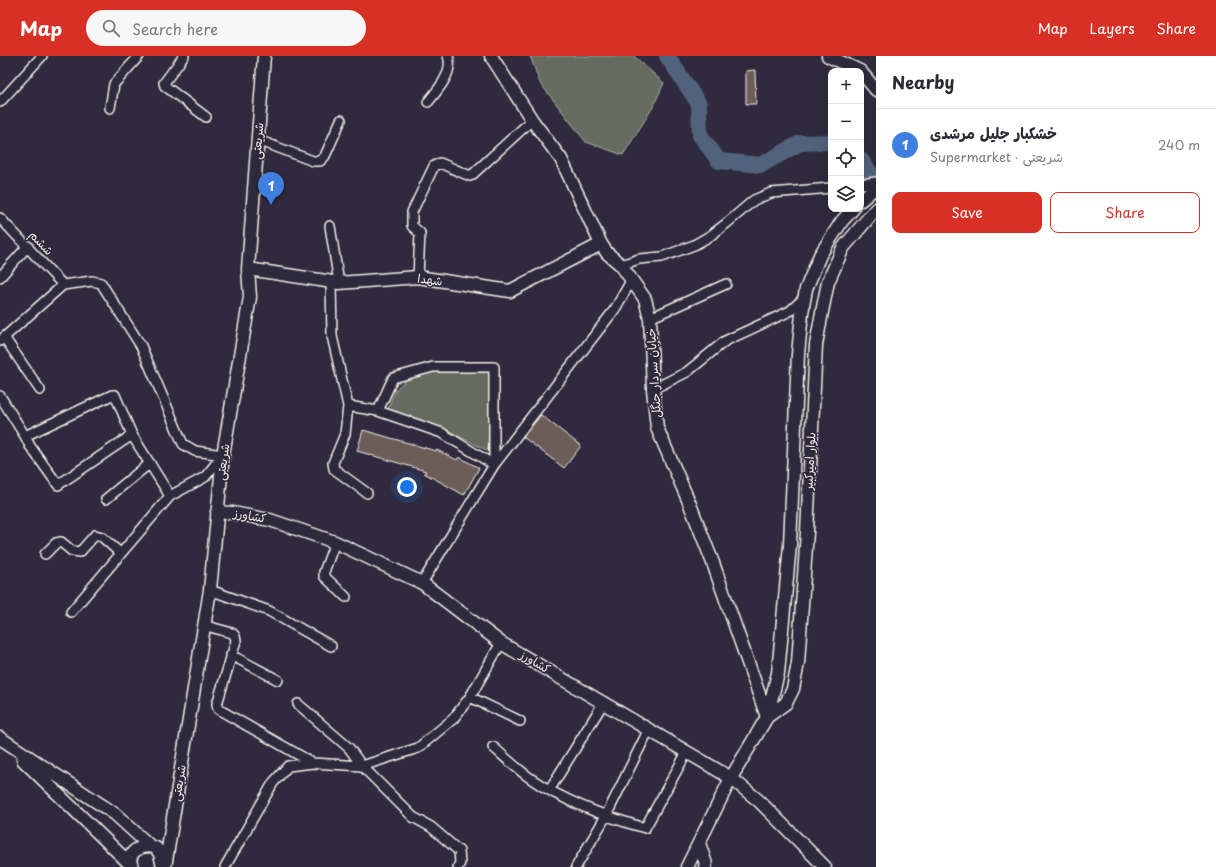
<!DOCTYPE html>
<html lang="en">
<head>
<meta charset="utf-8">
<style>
	:root { --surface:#fff; --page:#f7f7f7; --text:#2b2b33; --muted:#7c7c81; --line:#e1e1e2; --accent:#d93025 }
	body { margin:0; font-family:"Playpen Sans","Playpen Sans Arabic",sans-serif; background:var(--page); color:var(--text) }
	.controls { position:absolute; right:12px; top:12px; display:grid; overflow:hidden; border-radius:8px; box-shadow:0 4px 16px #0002 }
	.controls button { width:36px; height:36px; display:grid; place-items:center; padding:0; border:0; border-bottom:1px solid var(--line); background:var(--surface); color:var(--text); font:20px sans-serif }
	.you { position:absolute; left:407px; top:431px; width:14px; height:14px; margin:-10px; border:3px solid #fff; border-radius:50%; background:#1a73e8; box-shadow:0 0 0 6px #1a73e833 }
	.badge { display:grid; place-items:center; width:26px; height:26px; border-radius:50%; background:var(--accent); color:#fff; font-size:13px; font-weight:700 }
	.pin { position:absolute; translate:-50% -33px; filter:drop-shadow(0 1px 2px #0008) }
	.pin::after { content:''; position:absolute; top:21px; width:14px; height:12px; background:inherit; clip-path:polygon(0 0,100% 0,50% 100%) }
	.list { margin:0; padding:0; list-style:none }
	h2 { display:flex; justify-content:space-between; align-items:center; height:52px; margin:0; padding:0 16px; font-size:17px }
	h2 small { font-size:13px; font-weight:400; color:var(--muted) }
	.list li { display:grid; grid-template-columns:26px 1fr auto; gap:12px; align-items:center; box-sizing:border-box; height:72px; padding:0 16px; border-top:1px solid var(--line) }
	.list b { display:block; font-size:15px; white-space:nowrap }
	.list p { margin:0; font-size:13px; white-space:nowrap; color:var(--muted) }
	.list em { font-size:13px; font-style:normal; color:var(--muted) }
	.actions { display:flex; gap:8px; padding:12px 16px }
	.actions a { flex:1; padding:9px 0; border:1px solid var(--accent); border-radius:8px; text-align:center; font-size:14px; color:var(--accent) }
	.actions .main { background:var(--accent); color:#fff }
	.icon { flex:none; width:22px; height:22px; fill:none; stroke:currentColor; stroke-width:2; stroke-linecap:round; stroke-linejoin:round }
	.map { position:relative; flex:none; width:876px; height:811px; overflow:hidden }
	header { display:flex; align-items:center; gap:24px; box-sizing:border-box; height:56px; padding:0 20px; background:var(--accent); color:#fff }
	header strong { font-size:19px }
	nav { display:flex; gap:22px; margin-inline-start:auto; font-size:14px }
	.search { width:280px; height:36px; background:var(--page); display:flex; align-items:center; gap:10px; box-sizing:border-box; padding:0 14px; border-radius:22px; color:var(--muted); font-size:15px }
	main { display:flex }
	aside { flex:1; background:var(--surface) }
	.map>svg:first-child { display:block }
</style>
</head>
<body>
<header>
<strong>Map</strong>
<div class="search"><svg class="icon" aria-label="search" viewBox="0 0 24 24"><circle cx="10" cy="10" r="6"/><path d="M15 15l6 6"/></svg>Search here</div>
<nav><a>Map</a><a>Layers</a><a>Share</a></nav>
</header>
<main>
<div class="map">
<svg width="876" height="811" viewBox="0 0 876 811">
	<rect width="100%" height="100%" fill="#2f2a3d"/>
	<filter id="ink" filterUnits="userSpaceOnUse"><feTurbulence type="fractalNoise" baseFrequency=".025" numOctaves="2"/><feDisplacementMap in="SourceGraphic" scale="8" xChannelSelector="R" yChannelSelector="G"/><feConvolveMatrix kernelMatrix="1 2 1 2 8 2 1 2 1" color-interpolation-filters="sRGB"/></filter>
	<g filter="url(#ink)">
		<path fill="#656c5f" stroke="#acaea4" d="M530,0H634L664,27L653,51L623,99L586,86L540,27Z
			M489,314L490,319L488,395L441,371L387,356C390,349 392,337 398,331C418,309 461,315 489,314Z"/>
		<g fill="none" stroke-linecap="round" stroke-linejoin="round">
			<path stroke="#51647c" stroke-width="16" d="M667,0L699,48L700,79L719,105L761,109L800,87L831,86
				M861,104L876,125"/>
		</g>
		<path fill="#6c5d59" stroke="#f4f1e8" d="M755,14L756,48H746V15Z
			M541,359L581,390L564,412L523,381Z
			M363,374L436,395L437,394L457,404L459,401L479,412L464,439L424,417L426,415L357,395Z"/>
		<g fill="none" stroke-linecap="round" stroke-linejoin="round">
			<defs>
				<path id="street" d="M184,0L164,27L165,30L206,61
					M0,46L42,0
					M428,46C438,34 454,16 448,0
					M110,52L114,28L139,0
					M258,84L313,105H320L325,100L341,64
					M861,128L876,126
					M0,162L63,229
					M330,170L339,227
					M621,209L639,203L662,201L694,189L710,180L727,167L754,144L771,137L831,132
					M0,221L28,190
					M418,221L420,177L412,170V156L434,110L440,107L470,120L473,118L532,64
					M331,226L332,280L348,350L345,378L333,407L334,413L367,437
					M650,262L726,228
					M4,281L40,334
					M0,285L63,229L92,225L101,227L141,290L183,388L195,395L223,399
					M653,333L687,316L725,285L790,255L804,242
					M0,340L25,380L30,390L58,429L132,379
					M348,350L378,355L442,377L494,409
					M378,355L393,322L433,311H494V409
					M25,380L112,339H115L132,379L170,440
					M106,443L150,407
					M335,486L324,516V520L346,541
					M45,498L56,487L61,486L72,495L80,496L95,479L102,481L120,497
					M422,527L494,409L615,253L631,225
					M210,534L269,555L331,590
					M71,556L170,440L205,421L223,399
					M203,569L232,577L235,580L236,585L217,648L218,653L311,706
					M231,599L278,624
					M470,641L520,665
					M298,648L349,692L362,710L413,761L431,771L459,795L460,807L458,811
					M493,691C506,702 519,715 533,724C567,747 606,761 645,772L687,696
					M550,733L604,646
					M225,811L273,727L288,710L313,707L362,710L418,692L453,663L470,641L501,587
					M576,811L606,760L649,673"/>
				<path id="secondary" d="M491,0L532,64L561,103L601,188L607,197L621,209L645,243L650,262L653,333L657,372L689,446L713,507L767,661
					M828,0L860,15
					M861,16L876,34
					M861,144L876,131
					M248,213L339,227L418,221L510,235L601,188
					M217,456L233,457L270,464L335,486L422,527L501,587L731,722L759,745L825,811
					M767,661L786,647L793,633L798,607L807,476L816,289L822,256L828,226L843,192L876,153
					M0,682L115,758L150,790
					M23,704L130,808
					M699,787L706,808L705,811
					M132,811C125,795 143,787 156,792L160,798L163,811
					M165,811L210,534L223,399L250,241L248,213L264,0
					M687,811L731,722L767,661L778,617L790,489L798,298L802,257L806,233L820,199L842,165L853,153"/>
			</defs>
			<use href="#street" stroke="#f4f1e8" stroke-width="12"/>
			<use href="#secondary" stroke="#f4f1e8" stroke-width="15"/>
			<use href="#street" stroke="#2f2a3d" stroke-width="9"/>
			<use href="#secondary" stroke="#2f2a3d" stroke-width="12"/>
		</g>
	</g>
	<g text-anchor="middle" stroke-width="3" stroke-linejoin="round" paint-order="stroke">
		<g font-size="12" fill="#f4f1e8" stroke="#2f2a3d">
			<text transform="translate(258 85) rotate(-86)" y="4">شریعتی</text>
			<text transform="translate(41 187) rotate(47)" y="4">ششم</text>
			<text transform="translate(430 224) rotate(7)" y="4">شهدا</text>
			<text transform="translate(654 317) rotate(-94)" y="4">خیابان سردار جنگل</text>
			<text transform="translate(810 405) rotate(-87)" y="4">بلوار امیرکبیر</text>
			<text transform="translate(223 406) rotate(-82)" y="4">شریعتی</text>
			<text transform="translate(250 460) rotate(10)" y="4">کشاورز</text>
			<text transform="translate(535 606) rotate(30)" y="4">کشاورز</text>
			<text transform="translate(179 727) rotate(-81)" y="4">شریعتی</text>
		</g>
	</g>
</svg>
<div class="controls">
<button>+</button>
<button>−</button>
<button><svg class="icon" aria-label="locate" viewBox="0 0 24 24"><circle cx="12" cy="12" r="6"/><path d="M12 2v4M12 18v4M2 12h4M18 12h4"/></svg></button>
<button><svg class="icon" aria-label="layers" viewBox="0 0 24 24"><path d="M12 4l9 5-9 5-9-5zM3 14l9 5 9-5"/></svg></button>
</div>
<div class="you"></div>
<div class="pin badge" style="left:271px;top:149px;background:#3f7fe0">1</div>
</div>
<aside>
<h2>Nearby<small></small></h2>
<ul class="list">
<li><span class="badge" style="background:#3f7fe0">1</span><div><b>خشکبار جلیل مرشدی</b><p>Supermarket · شریعتی</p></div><em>240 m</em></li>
</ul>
<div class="actions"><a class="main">Save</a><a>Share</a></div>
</aside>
</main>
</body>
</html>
